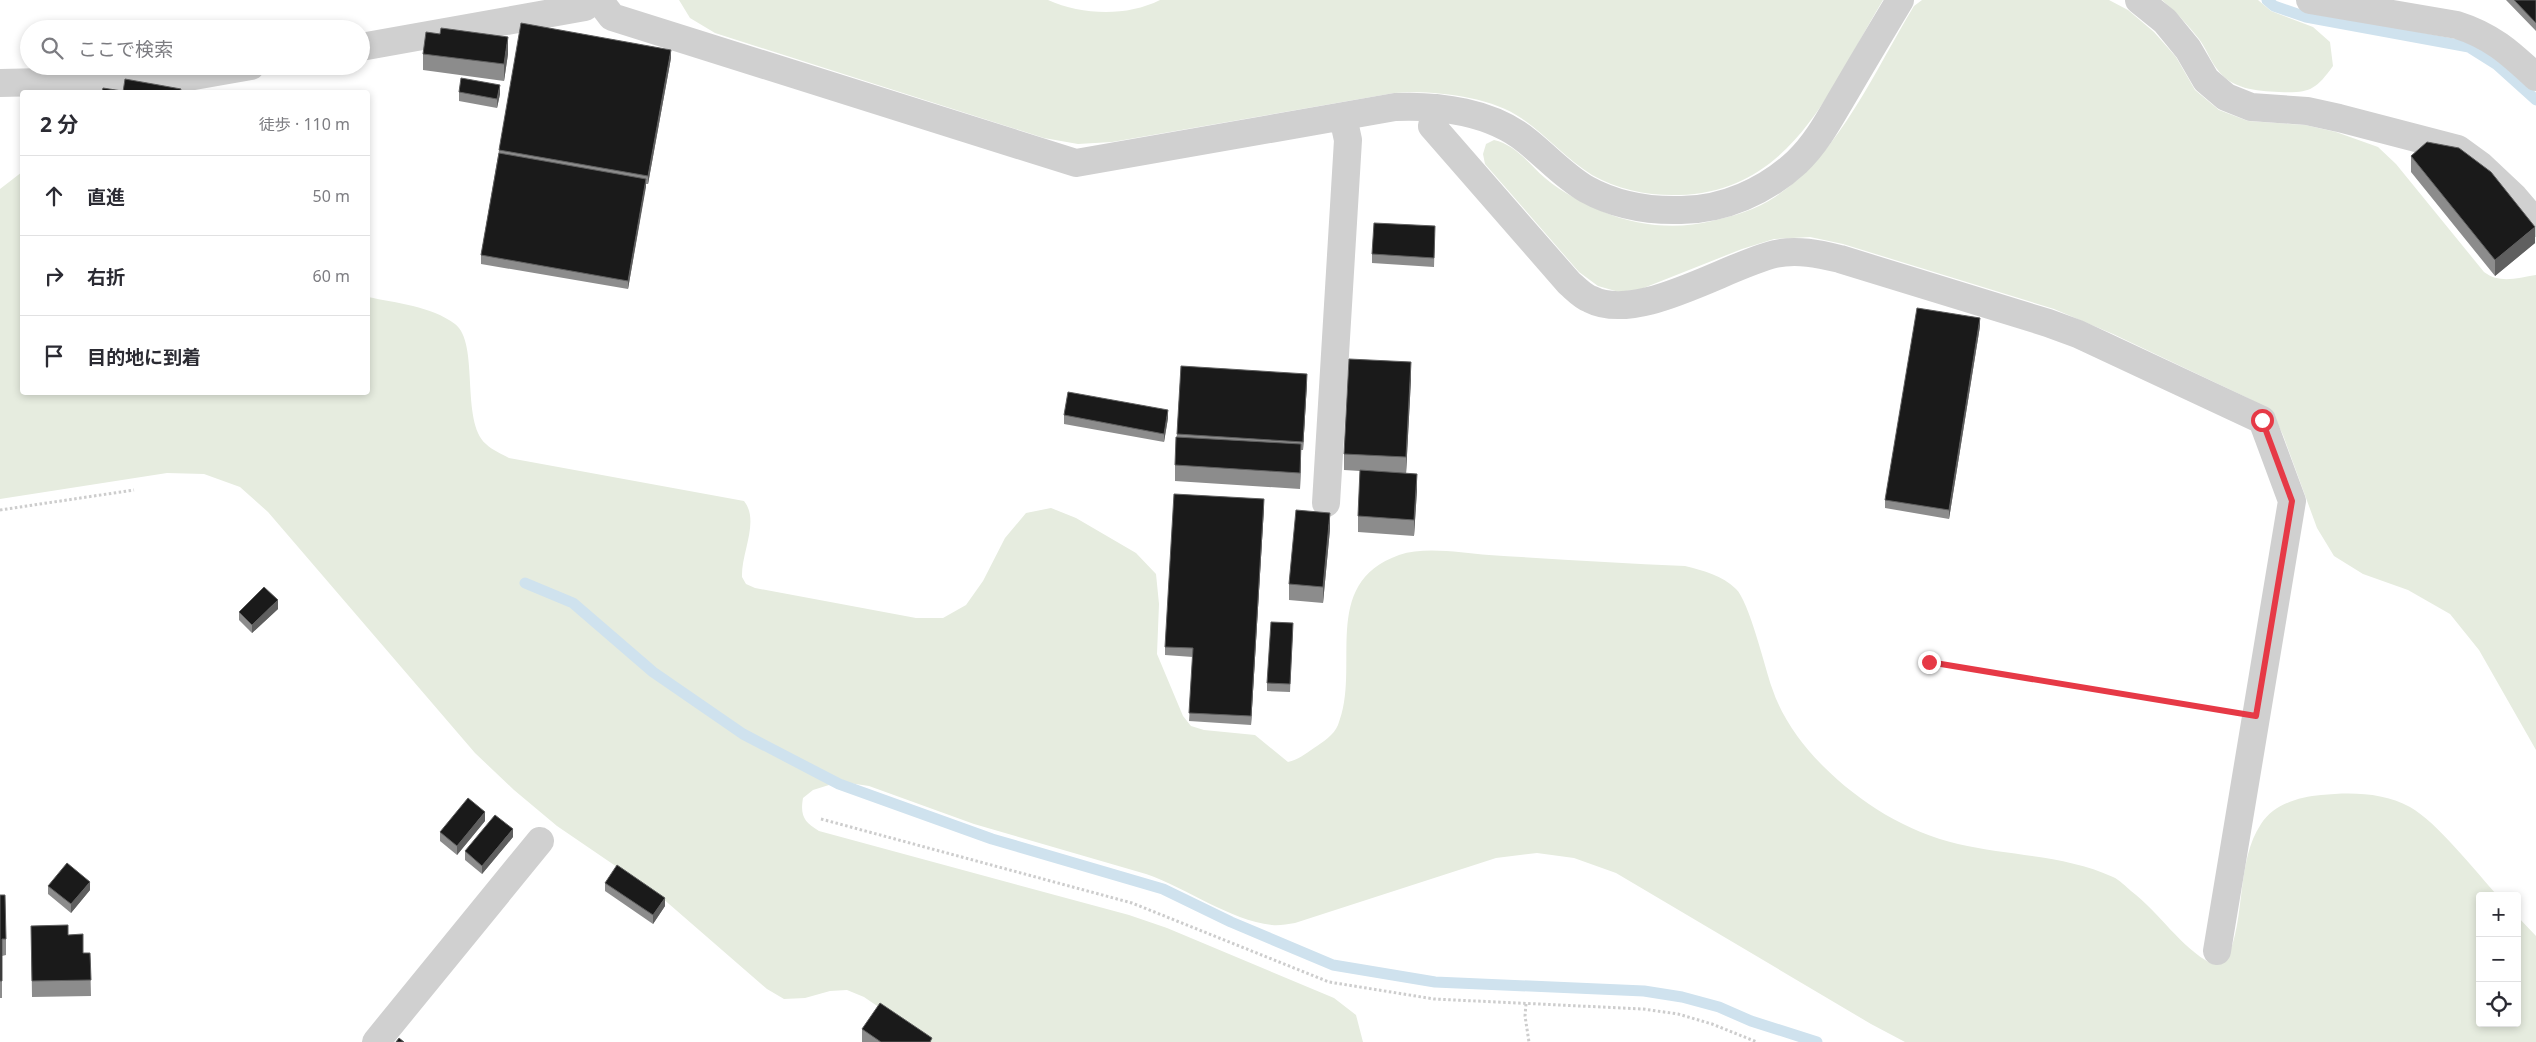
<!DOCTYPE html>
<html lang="ja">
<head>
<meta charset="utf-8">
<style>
	:root { --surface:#fff; --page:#f2f2f3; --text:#2b2b33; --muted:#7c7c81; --line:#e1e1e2 }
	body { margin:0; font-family:"Noto Sans","Noto Sans JP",sans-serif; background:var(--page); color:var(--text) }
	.controls { position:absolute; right:15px; bottom:15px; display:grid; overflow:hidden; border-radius:5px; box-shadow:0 2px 8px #0003 }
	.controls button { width:45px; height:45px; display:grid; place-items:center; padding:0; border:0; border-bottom:1px solid var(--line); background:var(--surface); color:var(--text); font:25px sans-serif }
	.stop { position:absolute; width:15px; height:15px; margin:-11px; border:4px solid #e63946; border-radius:50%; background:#fff }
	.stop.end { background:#e63946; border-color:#fff; box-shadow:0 1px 5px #0008 }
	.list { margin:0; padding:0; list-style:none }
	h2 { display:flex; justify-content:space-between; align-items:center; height:65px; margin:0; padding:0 20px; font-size:21px }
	h2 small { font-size:16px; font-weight:400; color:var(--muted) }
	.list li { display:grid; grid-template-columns:32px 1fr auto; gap:15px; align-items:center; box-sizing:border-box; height:80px; padding:0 20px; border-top:1px solid var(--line) }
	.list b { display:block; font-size:19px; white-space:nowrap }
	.list em { font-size:16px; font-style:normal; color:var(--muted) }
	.icon { flex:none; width:28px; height:28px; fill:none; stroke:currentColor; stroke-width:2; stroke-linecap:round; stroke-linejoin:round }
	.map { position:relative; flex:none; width:2536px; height:1042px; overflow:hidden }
	.search { position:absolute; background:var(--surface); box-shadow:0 2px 8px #0003; left:20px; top:20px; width:350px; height:55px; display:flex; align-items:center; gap:12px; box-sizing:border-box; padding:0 18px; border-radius:28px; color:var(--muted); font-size:19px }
	.panel { position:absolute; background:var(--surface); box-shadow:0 2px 8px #0003; left:20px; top:90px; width:350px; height:305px; border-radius:5px }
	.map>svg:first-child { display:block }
</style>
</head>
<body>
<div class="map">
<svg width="2536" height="1042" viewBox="0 0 2536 1042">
	<rect width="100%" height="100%" fill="#fff"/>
	<path fill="#e6ecdf" d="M679,0H1048C1082,15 1126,17 1160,0H1883C1832,84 1794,192 1679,195C1650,196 1618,190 1592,175C1566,159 1546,135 1521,118C1490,96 1431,90 1394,93L1112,142L1078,144L1044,138L715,33L690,18Z
		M1922,0H2109L2128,10L2154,32L2176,57L2195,90L2219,110L2248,121L2305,125L2336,132L2378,147L2396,164L2484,272C2500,284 2517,278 2536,275V750L2479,650L2450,614L2408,590L2363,574L2334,556L2317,528L2283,435L2272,412L2250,399L2113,334L2054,309L1843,244L1810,237L1774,239L1742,249L1641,289L1619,292L1598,286L1579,272L1485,164L1483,154L1486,144L1494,140C1516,145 1529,164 1545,178C1563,193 1583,203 1604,212C1637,226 1677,230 1712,221C1733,216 1756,210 1775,197C1839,155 1875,70 1914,6Z
		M2162,0H2258L2271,11L2313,27L2330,42L2333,66C2315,91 2309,93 2279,92C2256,91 2231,89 2217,69C2210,60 2206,48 2199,39C2188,25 2176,12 2162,0Z
		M22,172V392H368V297C396,303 431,306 455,324C480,343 460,421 486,444C492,450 502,454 509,458L744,501C760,521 741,553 742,577L746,584L755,588L916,618H943L966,605L983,581L1005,538L1026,513L1051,508L1076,518L1136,553L1156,574L1159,604L1157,654L1183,716L1191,726L1204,730L1255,735L1288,762C1298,760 1305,754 1314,748C1323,742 1334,735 1338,725C1362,668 1318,584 1399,555C1426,546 1461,553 1489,555C1554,559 1620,563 1685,566C1704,571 1722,575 1736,589C1749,601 1765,668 1772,688C1782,718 1801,744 1823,766C1860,803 1907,832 1958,844C2010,856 2065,855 2113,877C2120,880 2126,887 2131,891C2160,913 2180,947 2212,964L2227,959C2246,919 2236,861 2261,824C2274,804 2299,797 2321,795C2350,792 2383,792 2410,807C2437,822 2476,872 2498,896H2480V1023H2517V916L2536,936V1042H1905L1871,1024L1616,873L1574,858L1537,853L1496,858L1295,923C1287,924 1279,926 1272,925C1229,920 1187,888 1146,874L974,824L869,786L849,783L829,785L813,790L803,798C800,816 804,822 819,831L1129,915L1167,928L1334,998L1356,1015L1363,1042H930L864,997L847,990L830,991L805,998L784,999L767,989L661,897L557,826L514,790L475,753L268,512L240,487L204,474L167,473L0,499V189Z"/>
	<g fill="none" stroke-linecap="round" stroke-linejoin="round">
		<path stroke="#cfe2ee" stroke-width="11" d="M2267,0L2274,6L2306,17L2469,47L2496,64L2536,100
			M525,583L573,603L653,672L743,734L839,784L992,839L1163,889L1231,922L1333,965L1435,982L1644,991L1682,997L1719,1007L1751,1021L1817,1042"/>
		<path stroke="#cdcdcd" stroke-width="3" stroke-dasharray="2.5 2.5" stroke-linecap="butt" d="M0,510L134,490
			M1929,662L2222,710
			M821,819L1132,903L1329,982L1434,999L1643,1009L1678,1014L1712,1024L1757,1042
			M1526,1004L1525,1016L1529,1042"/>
		<path stroke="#d0d0d0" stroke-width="28" d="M599,0L612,17L1076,163L1395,107C1439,105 1492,112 1527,141C1547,157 1564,176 1586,189C1615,205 1648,211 1681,210C1723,210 1766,191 1797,162C1818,142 1831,116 1846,91C1864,60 1882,30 1900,0
			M2139,0L2165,21L2188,49L2206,80L2226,97L2251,107L2307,111L2339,118L2458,149L2480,165L2514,197L2536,223
			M2310,0L2457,25C2492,36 2510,53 2536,77
			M361,47L585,7L594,0
			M0,83L177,79L251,66
			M1436,108L1432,126L1569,283C1575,288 1582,296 1590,299C1638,324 1725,266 1775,254C1797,249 1819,254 1840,259L2048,323L2078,334L2262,420L2292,501L2217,951
			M1326,503L1348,140L1343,117
			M376,1042L540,841"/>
	</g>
	<path fill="#8c8c8c" d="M2506,0H2536V31Z
		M423,54H508L504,81L423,70Z
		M671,58L648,184H646L628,289L481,264V255L499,150Z
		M459,92L500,94L497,108L459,101Z
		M2411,156L2535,243L2495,276L2411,172Z
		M1435,234L1434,267L1372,263V254Z
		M1980,326L1949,519L1885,508V500Z
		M1181,366L1307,382L1303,450H1301L1300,489L1175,481V465Z
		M1411,379L1406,473L1417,490L1414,536L1358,532V516L1360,471L1344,470V454Z
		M1064,415L1168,418L1164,442L1064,424Z
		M1264,507L1251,725L1189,721L1193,657L1165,655V647Z
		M1330,529L1323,603L1289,600V584Z
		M278,609L252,633L239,620V612Z
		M1293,631L1290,692L1267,691V683Z
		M485,821L457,855L440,841V832Z
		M513,837L482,874L465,860V851Z
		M605,883L665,906L653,924L605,891Z
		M48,886L90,890L71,913L48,894Z
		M0,895L6,939V955L2,956V998H0Z
		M31,926L68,935L83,953H90L91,996L32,997Z
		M862,1029L932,1042H862Z"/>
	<path fill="#5f5f5f" d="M508,37V54L504,81V64Z
		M671,50V58L648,184V176Z
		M500,85V94L497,108V99Z
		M646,179V187L628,289V281Z
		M2535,227V243L2495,276V260Z
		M1980,318V326L1949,519V510Z
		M1411,362V379L1406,474V457Z
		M1307,374V382L1303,450V442Z
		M1168,410V418L1164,442V434Z
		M1301,444V461L1300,489V473Z
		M1417,474V490L1414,536V520Z
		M1264,499V507L1251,725V716Z
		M1330,513V529L1323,603V587Z
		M278,600V609L252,633V625Z
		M485,812V821L457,855V846Z
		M513,829V837L482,874V866Z
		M90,882V890L71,913V904Z
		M665,898V906L653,924V915Z"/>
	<path fill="#1a1a1a" stroke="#5f5f5f" d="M2514,0H2536V23Z
		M521,23L671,50L648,176L499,150Z
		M441,28L508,37L504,64L423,54L426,32L440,34Z
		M461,78L500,85L497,99L459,92Z
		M125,79L181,89L180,92H123Z
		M103,88L122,91L121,92H102Z
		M2427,142L2459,148L2491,172L2535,227L2495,260L2411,156Z
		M499,153L646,179L628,281L481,255Z
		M1374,223L1435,226L1434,258L1372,254Z
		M1917,308L1980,318L1949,510L1885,500Z
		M1349,359L1411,362L1406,457L1344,454Z
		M1181,366L1307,374L1303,442L1177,434Z
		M1068,392L1168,410L1164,434L1064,415Z
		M1176,437L1301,444L1300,473L1175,465Z
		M1360,470L1417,474L1414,520L1358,516Z
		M1174,494L1264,499L1251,716L1189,713L1193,648L1165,647Z
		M1296,510L1330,513L1323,587L1289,584Z
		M264,587L278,600L252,625L239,612Z
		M1271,622L1293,623L1290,684L1267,683Z
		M468,798L485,812L457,846L440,832Z
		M495,815L513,829L482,866L465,851Z
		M67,863L90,882L71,904L48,886Z
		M617,865L665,898L653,915L605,883Z
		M0,895H5L6,939H2V981H0Z
		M68,925V935L83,934V953H90L91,980L32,981L31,926Z
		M880,1003L932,1038L930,1042H881L862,1029Z
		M399,1038L404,1042H396Z"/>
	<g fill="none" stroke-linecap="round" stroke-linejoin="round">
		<path stroke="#e63946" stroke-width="6" d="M1929,662L2256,716L2292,501L2262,420"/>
	</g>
</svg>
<div class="controls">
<button>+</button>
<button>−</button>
<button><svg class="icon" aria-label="locate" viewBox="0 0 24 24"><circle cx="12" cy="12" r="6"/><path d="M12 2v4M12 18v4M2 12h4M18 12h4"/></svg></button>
</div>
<div class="stop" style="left:2262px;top:420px"></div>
<div class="stop end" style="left:1929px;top:662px"></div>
<div class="search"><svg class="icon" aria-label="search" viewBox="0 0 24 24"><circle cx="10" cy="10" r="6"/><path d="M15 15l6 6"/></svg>ここで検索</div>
<section class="panel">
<h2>2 分<small>徒歩 · 110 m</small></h2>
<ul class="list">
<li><svg class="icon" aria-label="ahead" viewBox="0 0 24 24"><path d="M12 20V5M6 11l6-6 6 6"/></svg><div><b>直進</b></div><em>50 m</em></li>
<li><svg class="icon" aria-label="right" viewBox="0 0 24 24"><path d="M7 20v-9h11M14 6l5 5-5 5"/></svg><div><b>右折</b></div><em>60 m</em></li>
<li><svg class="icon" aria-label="arrive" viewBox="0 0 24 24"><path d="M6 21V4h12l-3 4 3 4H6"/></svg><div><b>目的地に到着</b></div></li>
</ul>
</section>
</div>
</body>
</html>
